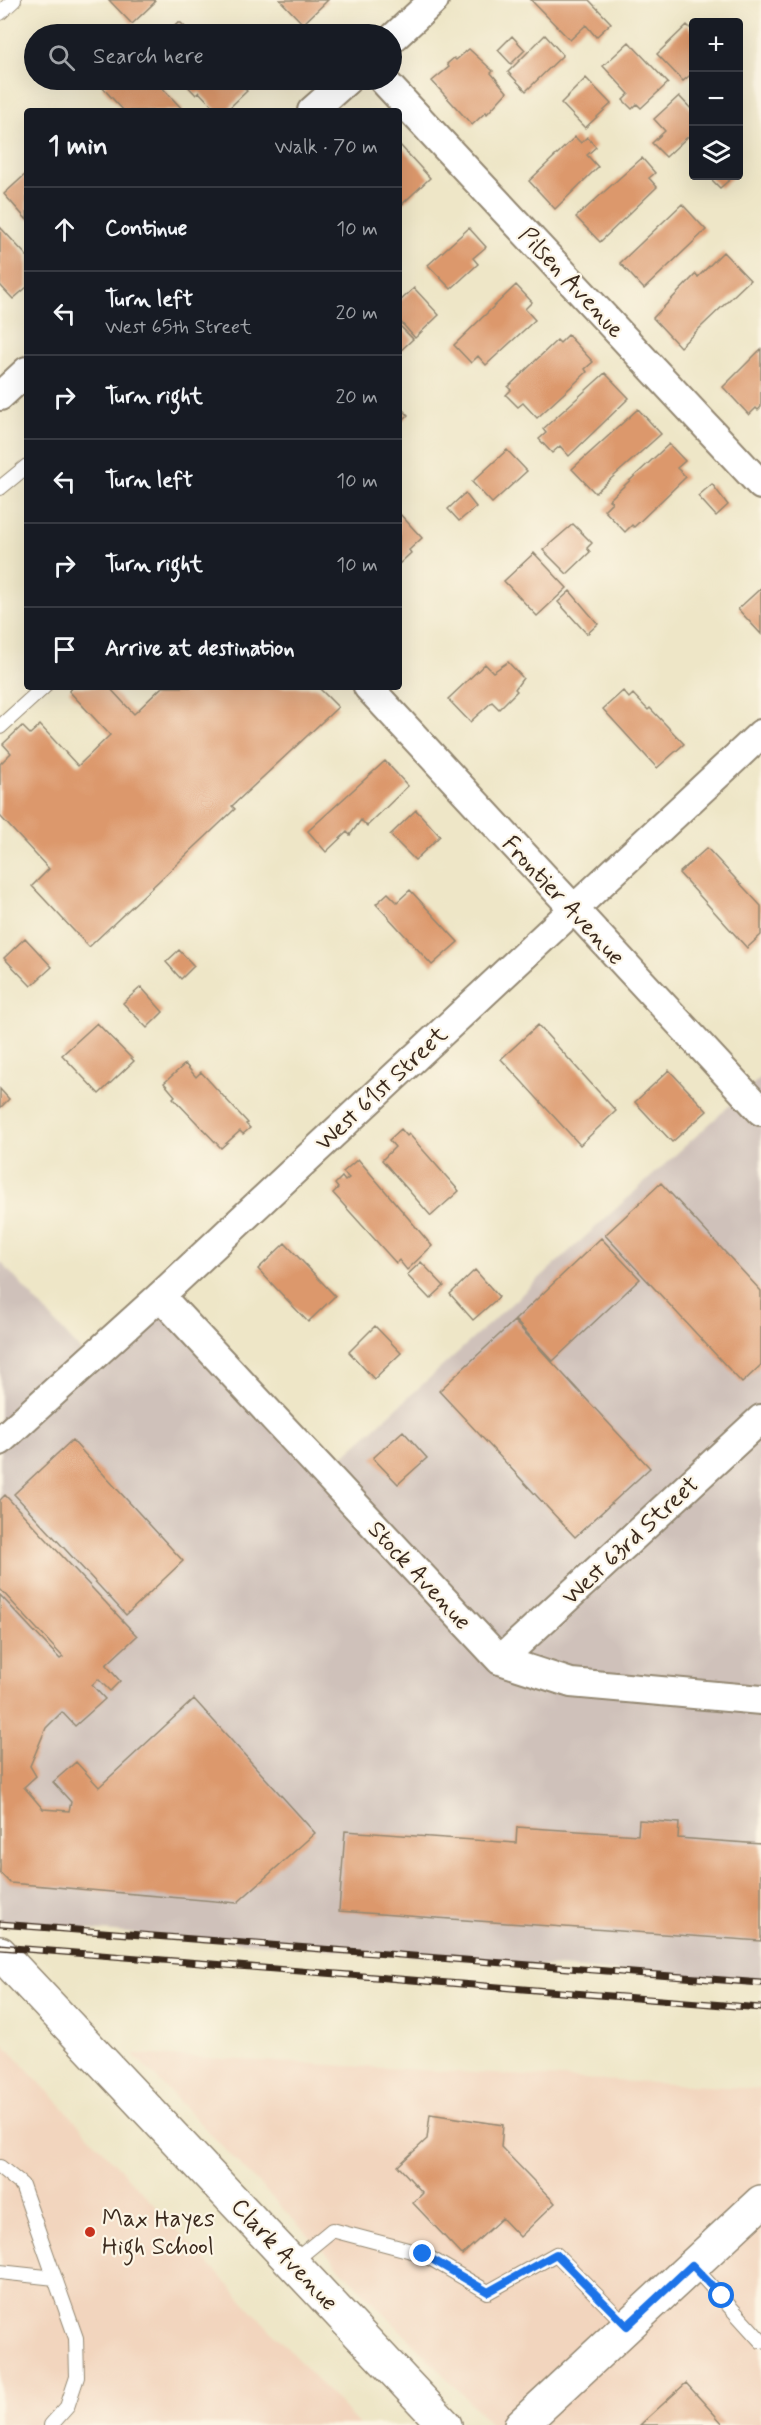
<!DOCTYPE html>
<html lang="en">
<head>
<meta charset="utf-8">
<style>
	:root { --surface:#171b24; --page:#242831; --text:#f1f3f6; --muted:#9ea1a6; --line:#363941 }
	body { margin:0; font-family:Mynerve,sans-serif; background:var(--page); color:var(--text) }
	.controls { position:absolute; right:18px; top:18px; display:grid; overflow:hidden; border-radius:6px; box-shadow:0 6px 24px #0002 }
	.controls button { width:54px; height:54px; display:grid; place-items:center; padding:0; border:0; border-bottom:2px solid var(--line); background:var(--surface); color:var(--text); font:30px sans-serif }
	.stop { position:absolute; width:18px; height:18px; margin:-14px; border:4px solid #1a73e8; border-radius:50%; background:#fff }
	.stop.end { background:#1a73e8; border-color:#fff; box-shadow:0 2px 6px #0008 }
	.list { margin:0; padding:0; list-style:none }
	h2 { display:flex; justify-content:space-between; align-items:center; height:78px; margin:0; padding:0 24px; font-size:26px }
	h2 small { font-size:20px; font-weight:400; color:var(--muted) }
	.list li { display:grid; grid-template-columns:39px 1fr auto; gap:18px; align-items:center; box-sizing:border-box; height:84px; padding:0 24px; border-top:2px solid var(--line) }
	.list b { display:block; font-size:22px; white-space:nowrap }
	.list p { margin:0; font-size:20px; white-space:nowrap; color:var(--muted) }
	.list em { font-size:20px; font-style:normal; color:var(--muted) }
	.icon { flex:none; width:33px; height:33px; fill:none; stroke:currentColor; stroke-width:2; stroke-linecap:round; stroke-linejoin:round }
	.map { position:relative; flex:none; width:761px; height:2425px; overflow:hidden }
	.search { position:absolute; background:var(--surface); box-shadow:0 6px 24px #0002; left:24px; top:24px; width:378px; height:66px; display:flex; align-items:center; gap:15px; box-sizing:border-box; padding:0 21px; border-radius:33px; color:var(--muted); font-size:22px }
	.panel { position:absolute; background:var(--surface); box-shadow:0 6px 24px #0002; left:24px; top:108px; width:378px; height:582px; border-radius:6px }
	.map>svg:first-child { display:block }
</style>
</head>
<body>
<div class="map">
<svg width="761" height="2425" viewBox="0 0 761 2425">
	<rect width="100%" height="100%" fill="#fcf5e5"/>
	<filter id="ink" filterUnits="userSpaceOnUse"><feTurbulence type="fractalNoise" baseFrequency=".0167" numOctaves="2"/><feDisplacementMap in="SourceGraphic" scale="12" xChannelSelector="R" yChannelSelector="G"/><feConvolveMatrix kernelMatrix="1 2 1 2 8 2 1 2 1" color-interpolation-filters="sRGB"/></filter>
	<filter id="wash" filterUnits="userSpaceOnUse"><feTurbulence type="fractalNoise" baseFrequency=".008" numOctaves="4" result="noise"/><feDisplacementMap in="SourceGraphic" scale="24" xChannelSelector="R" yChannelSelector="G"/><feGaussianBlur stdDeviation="1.35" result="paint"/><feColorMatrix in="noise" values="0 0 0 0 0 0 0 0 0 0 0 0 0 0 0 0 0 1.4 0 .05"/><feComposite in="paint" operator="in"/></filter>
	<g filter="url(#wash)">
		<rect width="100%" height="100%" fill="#eee6c7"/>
		<path fill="#f2d5be" d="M0,2040L359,2425H0Z
			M133,2054L761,2089V2425H492Z"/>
		<path fill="#cfc1ba" d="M761,1077V1983L0,1923V1261L89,1360L160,1296L325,1473Z"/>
		<g id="blocks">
			<path fill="#dc986c" d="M109,0H154L155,2L132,24Z
				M280,0H328L303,24Z
				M531,0H589L611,23L596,37L586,25L570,40Z
				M178,23H181L192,34L197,29L202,34H166Z
				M687,25L694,32V72L683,81L657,54Z
				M545,35L563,55L526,91L508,72Z
				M512,36L525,50L511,64L498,50Z
				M629,42L668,83L641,108L637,104L632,109L623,100L629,94L603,66Z
				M469,49L493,71L491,73L507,92L487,114L486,112L472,125L432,81L449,67L447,64L454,58L456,60Z
				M586,78L611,104L585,128L561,103Z
				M110,80H155L184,111H124L102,87Z
				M182,80H237L247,91L226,111H217L199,92L196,95Z
				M679,96L694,112V131L666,157L652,143L665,131L654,119Z
				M575,137L581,143L587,137L596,147L587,155L598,167L555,209L529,181Z
				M399,144L430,178L399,207Z
				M642,158L655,173L649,178L657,187L600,242L576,217Z
				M27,173V220L4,194Z
				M708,176H734L720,188Z
				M682,204L706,230L644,289L620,263Z
				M0,227L27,256V287L13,299L0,285Z
				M469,228L486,247L473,258L478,264L451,289L428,265Z
				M723,252L750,280L680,347L653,318L696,274L698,277Z
				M516,285L532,302L525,309L535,320L486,365L478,356L471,363L454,345Z
				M414,288L439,315L415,338L399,320V302Z
				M399,325L413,339L399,352Z
				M568,335L593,362L585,369L587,372L537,418L523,403L518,407L506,395L511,390L508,387L557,340L560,343Z
				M761,349V407L758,410L756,408L749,415L723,387Z
				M605,373L629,398L569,456L560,446L552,453L539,439L546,433L543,429Z
				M399,406L408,415L399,424Z
				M638,409L661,434L595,493L572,469Z
				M669,444L685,461L677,468L686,477L634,527L632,525L625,532L604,510L612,502L609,500Z
				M507,450L527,471L492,503L472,482Z
				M712,484L728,505L716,516L698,496Z
				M465,493L476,507L459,521L448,509Z
				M399,513L422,538L409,550L411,553L399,564Z
				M573,524L592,543L587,548L590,552L567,574L543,550Z
				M534,553L567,588L537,616L504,581Z
				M761,588V634L738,609Z
				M570,591L598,624L587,634L558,602Z
				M508,662L523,678L515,689L517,691L499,709L492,702L470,722L448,699L485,664L493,672Z
				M73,687H109L134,714L162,687H318L338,707L232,806L235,809L89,947L32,886L49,869L0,816V764L11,753L3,744L22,726L30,734L40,725L78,766L110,735L69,691Z
				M623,691L629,698L633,694L648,710L650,708L684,744L657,768L603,709Z
				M385,761L408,786L367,826L361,820L350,835L347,832L326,852L308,831Z
				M416,810L440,836L415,860L390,835Z
				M707,848L761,906V935L747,948L679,873Z
				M410,890L458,942L432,965L376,904L388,893L397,902Z
				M25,938L52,967L31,986L4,958Z
				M179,950L194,966L181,979L166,962Z
				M141,987L163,1012L147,1028L123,1003Z
				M97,1023L134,1061L99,1094L62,1055Z
				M538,1025L616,1111L580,1145L501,1059Z
				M185,1064L196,1077L201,1072L248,1123L246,1124L250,1128L243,1134L240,1131L221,1148L173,1098L175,1096L164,1083Z
				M669,1070L707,1111L672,1142L635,1102Z
				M0,1089L9,1099L0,1108Z
				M401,1129L407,1136L409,1134L459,1191L431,1216L382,1160L395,1147L389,1140Z
				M358,1159L432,1246L407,1270L399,1260L396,1263L333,1193L338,1188L335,1184L342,1177L345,1181L349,1178L343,1172Z
				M661,1183L761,1291V1365L742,1383L605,1235Z
				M601,1238L640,1279L553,1361L515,1320Z
				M285,1243L335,1296L308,1322L258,1269Z
				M421,1262L444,1286L430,1299L407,1275Z
				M475,1270L499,1297L473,1320L450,1294Z
				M514,1321L650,1468L575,1537L439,1391Z
				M375,1326L401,1353L374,1379L349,1352Z
				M403,1431L427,1458L398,1484L373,1458Z
				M72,1440L183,1561L126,1615L14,1494Z
				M5,1495L137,1636L106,1665L120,1681L110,1691L98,1679L92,1685L105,1699L75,1726L62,1712L46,1728L30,1766L36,1776L24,1787L43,1809L69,1811L71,1802L53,1782L76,1762L99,1787L194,1699L315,1833L237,1903L10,1883L0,1873V1595L60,1659L63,1657L0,1589V1500Z
				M639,1820L679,1823L678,1838L761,1844V1941L339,1911L345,1831L516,1843L517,1827L638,1835Z
				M430,2114L503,2125L501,2147L555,2203L520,2237L502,2218L462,2255L413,2203L423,2193L398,2166L427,2139Z
				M686,2383L724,2425H640Z"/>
		</g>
	</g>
	<g filter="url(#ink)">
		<use href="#blocks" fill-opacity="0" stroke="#948872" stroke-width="1.5"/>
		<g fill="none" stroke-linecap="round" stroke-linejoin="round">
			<defs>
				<path id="lane" d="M0,13L14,0
					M0,488L27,466
					M0,727L44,687
					M0,2167L22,2185L76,2338L77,2377L67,2407L51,2425
					M293,2262L332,2230L423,2254L488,2292L556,2254L627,2326
					M692,2265L761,2341
					M0,2272L55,2278"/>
				<path id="street" d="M392,39L434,0
					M383,80L761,485
					M312,111L347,80
					M0,396L27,371
					M368,687L761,1111
					M160,1296L500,1660L571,1683L761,1700
					M0,1441L160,1296L761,734
					M500,1660L761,1419"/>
				<path id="secondary" d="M0,1953L445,2425
					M521,2425L761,2202"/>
			</defs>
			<use href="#lane" stroke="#948872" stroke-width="16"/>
			<use href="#street" stroke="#948872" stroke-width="32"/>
			<use href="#secondary" stroke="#948872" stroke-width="36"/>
			<use href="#lane" stroke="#fff" stroke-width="14"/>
			<use href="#street" stroke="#fff" stroke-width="28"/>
			<use href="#secondary" stroke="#fff" stroke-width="33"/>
			<defs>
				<path id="rail" d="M0,1924L761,1983
					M0,1947L761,2008"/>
			</defs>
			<use href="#rail" stroke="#3b2a1e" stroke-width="7"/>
			<use href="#rail" stroke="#fcf5e5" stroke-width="4.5" stroke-dasharray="14" stroke-linecap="butt"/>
		</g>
	</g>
	<g fill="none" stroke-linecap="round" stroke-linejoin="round" filter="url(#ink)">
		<path stroke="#1a73e8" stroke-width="8" d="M423,2254L488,2292L556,2254L627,2326L692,2265L722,2296"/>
	</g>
	<circle fill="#c8321e" stroke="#fcf5e5" stroke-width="2" cx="90" cy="2232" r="6"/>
	<g text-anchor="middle" stroke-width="4.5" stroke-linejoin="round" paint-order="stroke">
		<g font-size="24" fill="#3b2a1e" stroke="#fcf5e5">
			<text transform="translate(572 282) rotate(47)" y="8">Pilsen Avenue</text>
			<text transform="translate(564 900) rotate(47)" y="8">Frontier Avenue</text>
			<text transform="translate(381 1088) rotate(-43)" y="8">West 61st Street</text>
			<text transform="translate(630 1540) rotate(-43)" y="8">West 63rd Street</text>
			<text transform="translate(420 1575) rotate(47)" y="8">Stock Avenue</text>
			<text transform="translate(285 2254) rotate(47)" y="8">Clark Avenue</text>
		</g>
		<g font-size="24" fill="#3b2a1e" stroke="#fcf5e5" text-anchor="start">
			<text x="102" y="2226">Max Hayes<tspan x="102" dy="28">High School</tspan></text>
		</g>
	</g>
</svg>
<div class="controls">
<button>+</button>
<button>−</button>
<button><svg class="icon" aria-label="layers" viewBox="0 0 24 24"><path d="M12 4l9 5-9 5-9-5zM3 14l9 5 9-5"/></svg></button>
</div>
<div class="stop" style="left:722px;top:2296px"></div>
<div class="stop end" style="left:423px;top:2254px"></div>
<div class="search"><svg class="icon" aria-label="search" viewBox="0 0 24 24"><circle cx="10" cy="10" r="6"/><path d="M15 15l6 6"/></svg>Search here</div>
<section class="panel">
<h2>1 min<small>Walk · 70 m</small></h2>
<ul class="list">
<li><svg class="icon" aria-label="ahead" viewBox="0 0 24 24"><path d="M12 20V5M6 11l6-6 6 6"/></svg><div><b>Continue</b></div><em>10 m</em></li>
<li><svg class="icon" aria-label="left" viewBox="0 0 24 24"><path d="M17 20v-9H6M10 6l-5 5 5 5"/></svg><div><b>Turn left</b><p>West 65th Street</p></div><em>20 m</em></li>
<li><svg class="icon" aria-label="right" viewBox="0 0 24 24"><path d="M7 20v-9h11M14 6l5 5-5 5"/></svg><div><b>Turn right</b></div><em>20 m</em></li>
<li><svg class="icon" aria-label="left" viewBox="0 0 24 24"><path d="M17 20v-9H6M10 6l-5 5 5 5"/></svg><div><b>Turn left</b></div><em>10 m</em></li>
<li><svg class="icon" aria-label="right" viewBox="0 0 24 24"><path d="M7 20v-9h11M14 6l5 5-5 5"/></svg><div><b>Turn right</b></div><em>10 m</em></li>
<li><svg class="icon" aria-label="arrive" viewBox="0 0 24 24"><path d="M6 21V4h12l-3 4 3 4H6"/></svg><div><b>Arrive at destination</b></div></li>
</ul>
</section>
</div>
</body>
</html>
